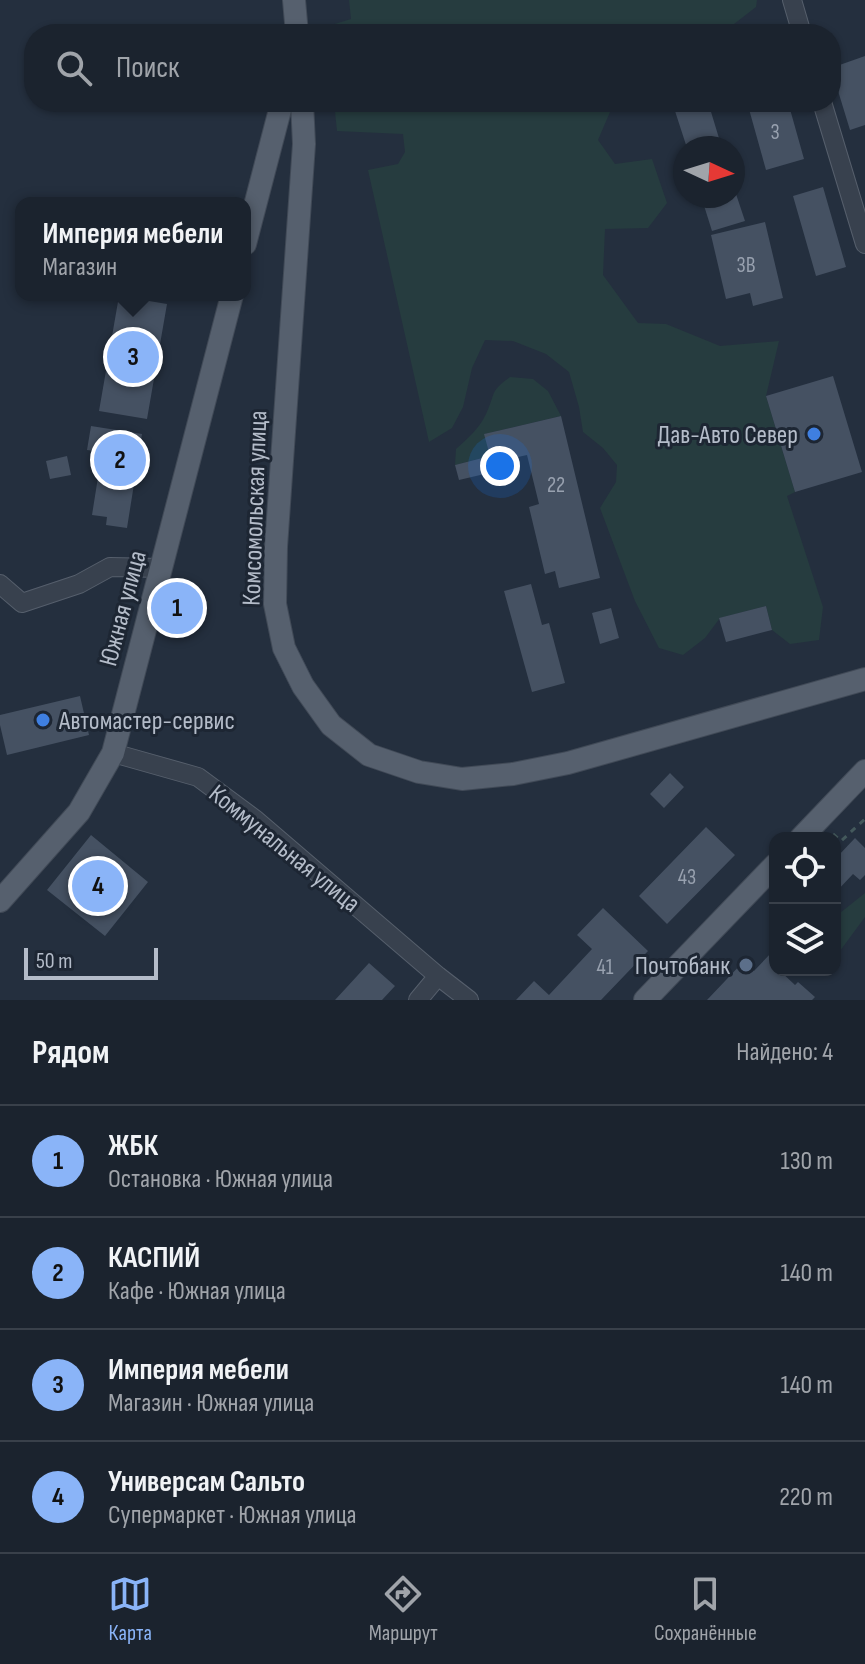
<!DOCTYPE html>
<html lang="ru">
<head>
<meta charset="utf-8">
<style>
	:root { --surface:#1b232e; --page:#242b36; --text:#f1f3f6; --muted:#a0a4aa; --line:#39404a; --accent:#8ab4f8 }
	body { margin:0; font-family:"Sofia Sans Condensed",sans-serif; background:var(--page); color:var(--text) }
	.controls { position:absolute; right:24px; bottom:24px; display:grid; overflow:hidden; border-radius:16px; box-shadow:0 2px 6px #0004 }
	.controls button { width:72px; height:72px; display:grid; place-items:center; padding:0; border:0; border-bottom:2px solid var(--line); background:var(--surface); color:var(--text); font:40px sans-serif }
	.compass { position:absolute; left:673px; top:136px; width:72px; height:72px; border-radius:50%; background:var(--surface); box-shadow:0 2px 6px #0004; rotate:94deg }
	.scale { position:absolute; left:24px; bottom:20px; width:134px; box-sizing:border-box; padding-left:8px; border:4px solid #b4bcc9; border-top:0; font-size:22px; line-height:28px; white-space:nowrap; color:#b4bcc9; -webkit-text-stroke:6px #1d2633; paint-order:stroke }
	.you { position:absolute; left:500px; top:466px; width:28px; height:28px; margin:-20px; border:6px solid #fff; border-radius:50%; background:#1a73e8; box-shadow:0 0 0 12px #1a73e833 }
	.badge { display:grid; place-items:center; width:52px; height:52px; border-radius:50%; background:var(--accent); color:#111; font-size:26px; font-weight:700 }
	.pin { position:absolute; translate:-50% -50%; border:4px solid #fff; box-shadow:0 2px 8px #0006 }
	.popup { position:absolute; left:15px; top:197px; width:236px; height:104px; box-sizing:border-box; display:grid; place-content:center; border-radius:16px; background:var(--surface); filter:drop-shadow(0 2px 6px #0005); font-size:26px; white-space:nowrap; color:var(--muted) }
	.popup b { font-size:30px; color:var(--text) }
	.popup::after { content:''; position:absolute; left:50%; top:100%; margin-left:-16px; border:16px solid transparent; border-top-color:var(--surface) }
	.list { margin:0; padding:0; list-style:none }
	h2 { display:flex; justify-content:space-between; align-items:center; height:104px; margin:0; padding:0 32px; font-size:34px }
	h2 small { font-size:26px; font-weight:400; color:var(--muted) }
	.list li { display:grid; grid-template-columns:52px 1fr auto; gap:24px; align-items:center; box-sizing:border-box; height:112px; padding:0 32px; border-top:2px solid var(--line) }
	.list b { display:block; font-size:30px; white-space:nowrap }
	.list p { margin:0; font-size:26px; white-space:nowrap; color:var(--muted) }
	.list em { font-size:26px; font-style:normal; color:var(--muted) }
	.icon { flex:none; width:44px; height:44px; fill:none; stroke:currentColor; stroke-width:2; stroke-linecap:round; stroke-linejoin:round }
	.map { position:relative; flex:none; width:865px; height:1000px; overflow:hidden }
	.search { position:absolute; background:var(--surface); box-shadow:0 2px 6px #0004; left:24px; right:24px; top:24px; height:88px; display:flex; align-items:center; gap:20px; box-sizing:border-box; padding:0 28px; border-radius:32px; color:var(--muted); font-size:30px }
	.sheet { height:552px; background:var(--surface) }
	nav { display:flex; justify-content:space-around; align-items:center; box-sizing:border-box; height:112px; border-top:2px solid var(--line); background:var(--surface); font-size:22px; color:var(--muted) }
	nav a { display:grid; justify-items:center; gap:4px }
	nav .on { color:var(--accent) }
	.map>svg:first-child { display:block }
</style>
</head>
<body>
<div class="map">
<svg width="865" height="1000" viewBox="0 0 865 1000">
	<rect width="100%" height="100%" fill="#242f3e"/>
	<path fill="#263c3f" d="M349,0H757L756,7L721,34H326L325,27L351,19Z
		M334,102H619L610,112L598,140L615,164L652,159L667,203L648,228L605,229L603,275L638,323L666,324L720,346L779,341L766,396L795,492L787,496L823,607L819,640L790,644L772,630L766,606L720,618L705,638L683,655L659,648L635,601L600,508L616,482L617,465L603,448L583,432L579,407L569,372L546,354L513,341L485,340L472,368L463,407L452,428L429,442L368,170L398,164L405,152L403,134L337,131Z
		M510,377L533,379L548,391L561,416L485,434L490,456L455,465L456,449C467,439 479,429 486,414C496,393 489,392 510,377Z
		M865,893V917L837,955L835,956V917Z"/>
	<path fill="#455162" d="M865,56V125L850,130L831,68Z
		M704,102H708L722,148H687L675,111Z
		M747,102H788L804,159L766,170Z
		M733,185L745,221L712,231L701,196H733Z
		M823,187L846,267L816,276L793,196Z
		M765,222L783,298L753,306L750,293L726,299L711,235Z
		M119,296L167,304L147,419L99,411Z
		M833,376L862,472L795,492L766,396Z
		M561,416L600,578L559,588L555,571L545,574L529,507L539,504L527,455L491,463L493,472L459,480L455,465L490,456L484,434Z
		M91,426L142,434L127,528L106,525L107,517L92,515L102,452L87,450Z
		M67,456L71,475L50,479L46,461Z
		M531,584L542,625L549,623L565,683L532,692L504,591Z
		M766,606L772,630L726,642L719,618Z
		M611,608L619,638L600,644L592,613Z
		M80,696L89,735L7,755L0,725V715Z
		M670,773L684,787L664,808L650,794Z
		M706,827L735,855L667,924L639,896Z
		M91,835L148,882L105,936L47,890Z
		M855,838L865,848V875L860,880L853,874L835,893V853L838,856Z
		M603,908L648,951L601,1000H516L534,981L549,995L592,949L577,935Z
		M771,953L775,957V970H779L795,985L798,982L815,997L812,1000H707L744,961L754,971Z
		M369,963L395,986L382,1000H335Z"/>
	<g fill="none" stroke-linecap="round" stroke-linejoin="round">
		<defs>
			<path id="minor" d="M792,0L802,34
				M822,102L865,244
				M0,584L22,603L79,584L110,567L161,568
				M113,753L198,777L256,820L438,976L469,1000
				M418,1000L438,976"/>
			<path id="major" d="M294,0L297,34
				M302,102L304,144L276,547L275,604L284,648L303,686L331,725L369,755L419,772L462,779L513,774L568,763L865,679
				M245,244L282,102
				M801,838L865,771
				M0,901L79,812L113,753L232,295
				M645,1000L775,865"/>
		</defs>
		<use href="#minor" stroke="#565f6c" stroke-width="20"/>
		<use href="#major" stroke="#414a57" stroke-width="24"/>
		<path stroke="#44595c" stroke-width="3" stroke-dasharray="6 6" stroke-linecap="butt" d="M833,834L841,841L865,819"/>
		<use href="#minor" stroke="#38414e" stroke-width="18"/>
		<use href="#major" stroke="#56606e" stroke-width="22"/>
	</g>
	<g fill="#3f7fe0" stroke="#1d2633" stroke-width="3">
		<circle cx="814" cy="434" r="8"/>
		<circle cx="43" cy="720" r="8"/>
	</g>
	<circle fill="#5c6f8a" stroke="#1d2633" stroke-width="3" cx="746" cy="965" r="8"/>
	<g text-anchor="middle" stroke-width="6" stroke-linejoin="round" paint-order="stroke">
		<g font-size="22" fill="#98a1af">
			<text x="775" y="139">3</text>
			<text x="746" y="272">3В</text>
			<text x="556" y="492">22</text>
			<text x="687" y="884">43</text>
			<text x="605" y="974">41</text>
		</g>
		<g font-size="26" fill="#b4bcc9" stroke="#1d2633" text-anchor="end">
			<text x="798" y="443">Дав-Авто Север</text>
			<text x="59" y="729" text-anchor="start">Автомастер-сервис</text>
			<text x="730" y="974">Почтобанк</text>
		</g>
		<g font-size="26" fill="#b4bcc9" stroke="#1d2633">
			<text transform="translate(254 508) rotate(-88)" y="9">Комсомольская улица</text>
			<text transform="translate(122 608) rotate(-75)" y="9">Южная улица</text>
			<text transform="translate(285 848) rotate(39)" y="9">Коммунальная улица</text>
		</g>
	</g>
</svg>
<div class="controls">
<button><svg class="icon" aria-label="locate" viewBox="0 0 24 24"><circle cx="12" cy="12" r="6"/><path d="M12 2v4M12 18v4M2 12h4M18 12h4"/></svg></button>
<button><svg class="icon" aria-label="layers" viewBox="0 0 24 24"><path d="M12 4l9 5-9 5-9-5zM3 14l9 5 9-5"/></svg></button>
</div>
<svg class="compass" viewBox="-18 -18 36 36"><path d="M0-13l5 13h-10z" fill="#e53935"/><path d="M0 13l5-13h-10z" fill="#a0a4aa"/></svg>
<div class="scale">50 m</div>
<div class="you"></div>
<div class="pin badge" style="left:177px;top:608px">1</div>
<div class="pin badge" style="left:120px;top:460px">2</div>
<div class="pin badge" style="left:133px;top:357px">3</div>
<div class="popup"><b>Империя мебели</b>Магазин</div>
<div class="pin badge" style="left:98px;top:886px">4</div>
<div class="search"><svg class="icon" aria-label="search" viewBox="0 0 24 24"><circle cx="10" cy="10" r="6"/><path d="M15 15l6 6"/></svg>Поиск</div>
</div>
<section class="sheet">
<h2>Рядом<small>Найдено: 4</small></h2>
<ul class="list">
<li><span class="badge">1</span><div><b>ЖБК</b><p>Остановка · Южная улица</p></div><em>130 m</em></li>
<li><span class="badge">2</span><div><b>КАСПИЙ</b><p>Кафе · Южная улица</p></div><em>140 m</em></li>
<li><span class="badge">3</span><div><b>Империя мебели</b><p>Магазин · Южная улица</p></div><em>140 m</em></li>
<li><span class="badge">4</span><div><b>Универсам Сальто</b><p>Супермаркет · Южная улица</p></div><em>220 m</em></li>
</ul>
</section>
<nav>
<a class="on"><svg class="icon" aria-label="map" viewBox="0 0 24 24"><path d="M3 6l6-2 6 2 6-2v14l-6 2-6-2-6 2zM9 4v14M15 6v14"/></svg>Карта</a>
<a><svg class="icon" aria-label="directions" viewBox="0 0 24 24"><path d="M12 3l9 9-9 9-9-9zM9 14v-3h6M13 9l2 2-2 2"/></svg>Маршрут</a>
<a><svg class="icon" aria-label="saved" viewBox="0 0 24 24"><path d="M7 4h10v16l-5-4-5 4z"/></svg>Сохранённые</a>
</nav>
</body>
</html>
